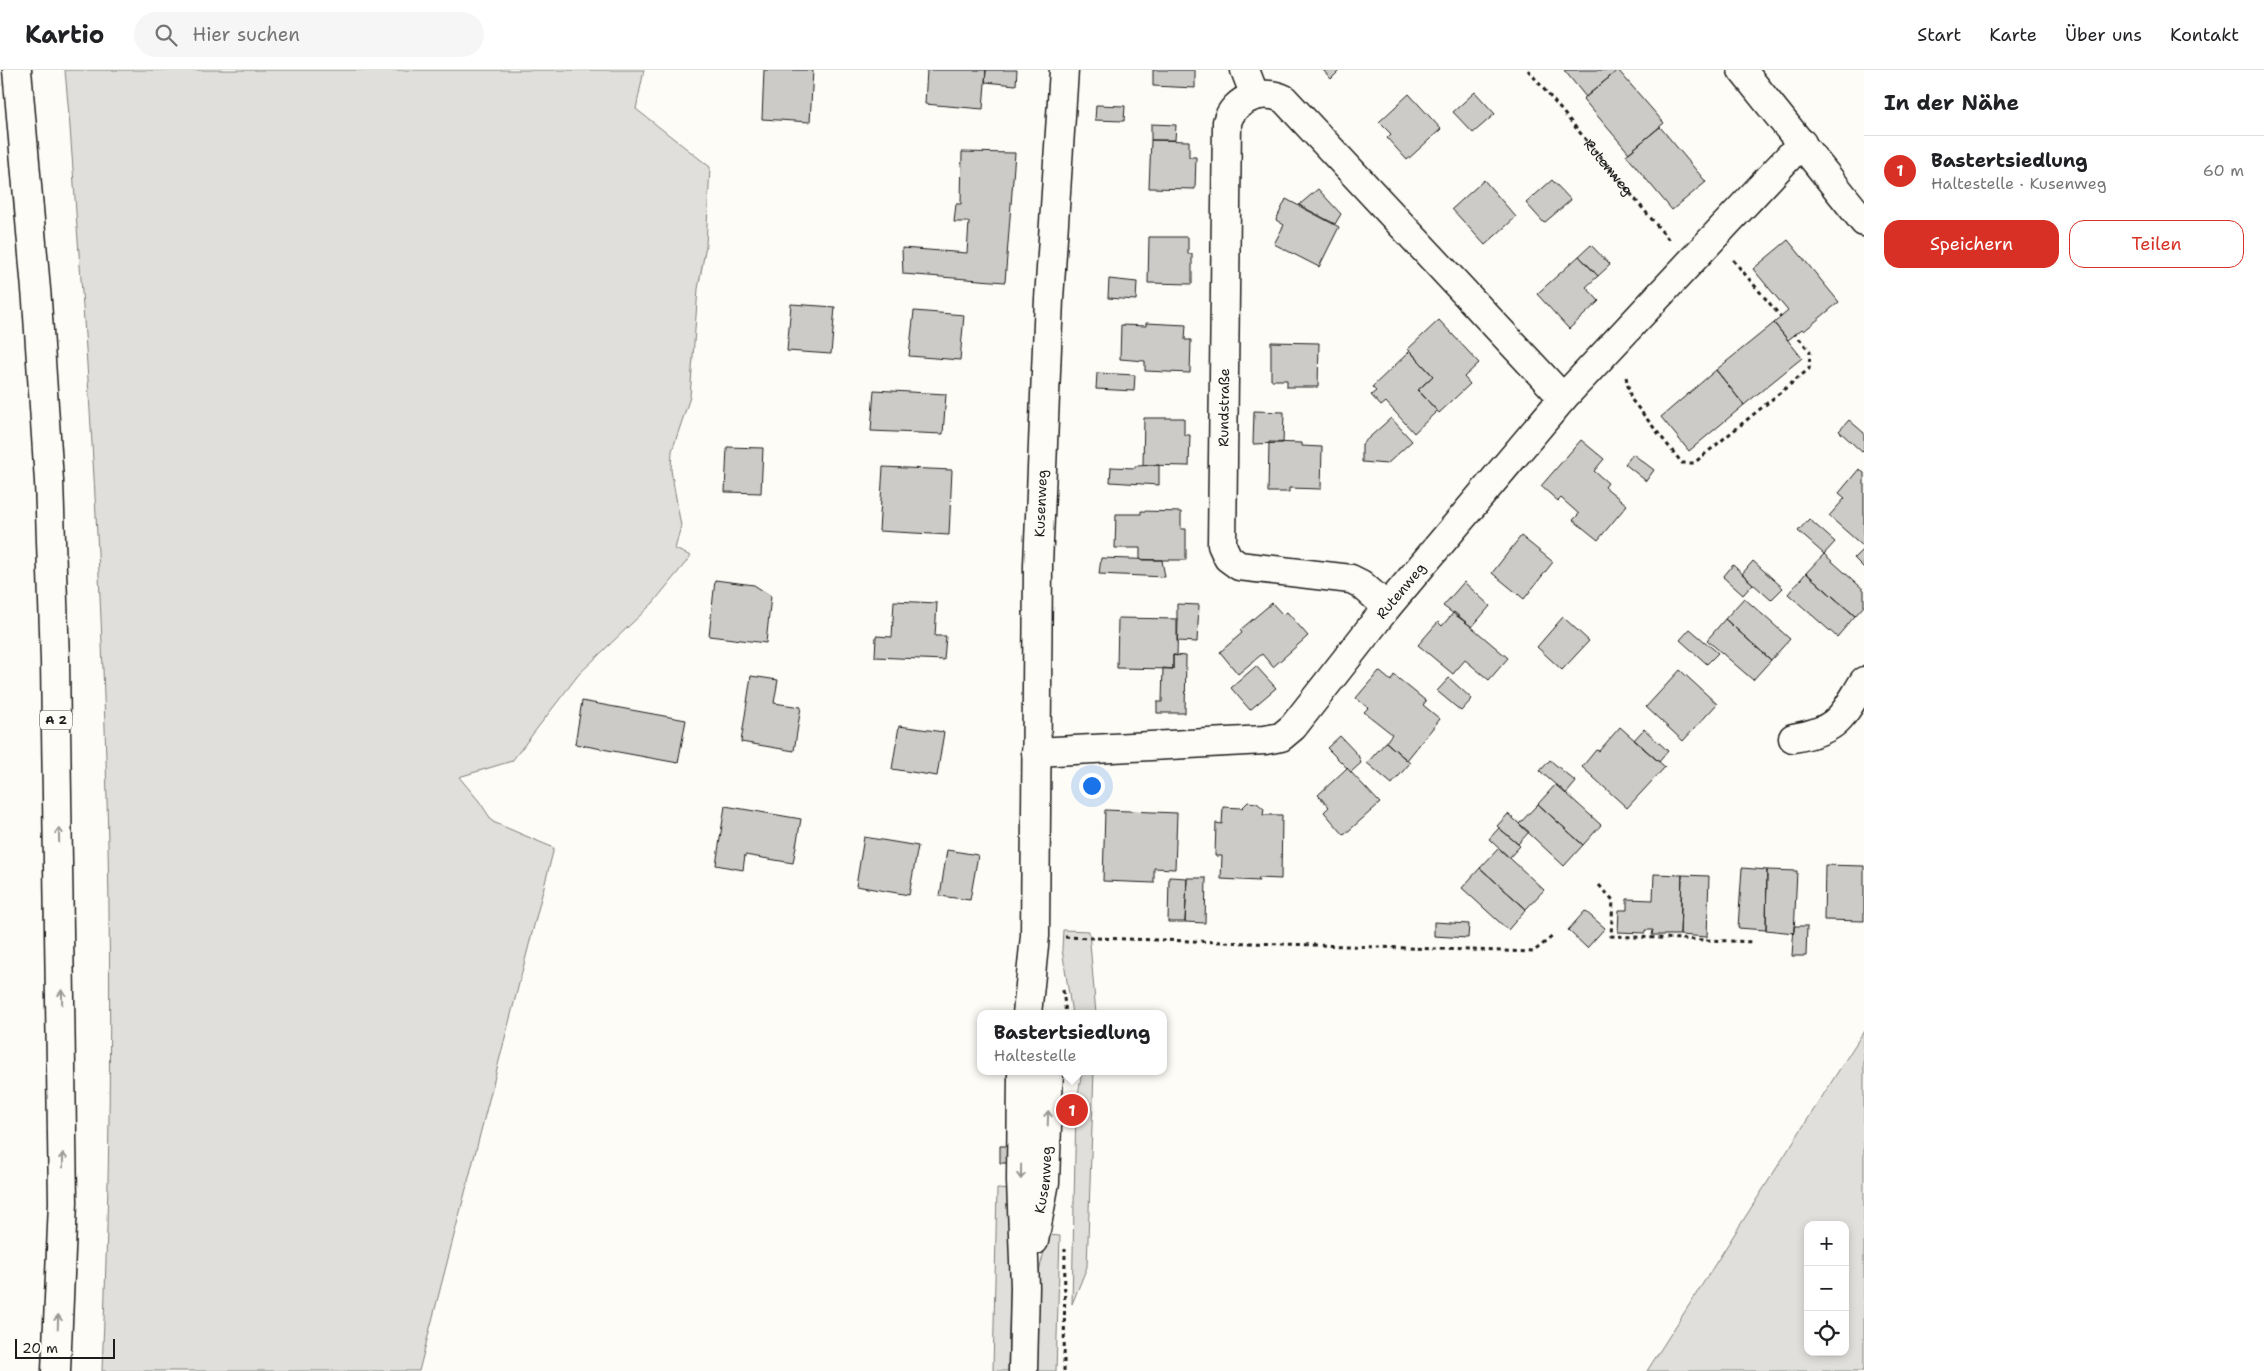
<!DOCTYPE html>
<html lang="de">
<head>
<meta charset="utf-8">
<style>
	:root { --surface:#fff; --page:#f6f6f6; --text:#202124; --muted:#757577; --line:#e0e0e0; --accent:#d93025 }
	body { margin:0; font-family:"Shantell Sans",sans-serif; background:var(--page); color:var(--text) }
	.controls { position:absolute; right:15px; bottom:15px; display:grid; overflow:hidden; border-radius:10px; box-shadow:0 2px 8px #0003 }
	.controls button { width:45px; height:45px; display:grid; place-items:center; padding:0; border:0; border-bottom:1px solid var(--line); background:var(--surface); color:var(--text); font:25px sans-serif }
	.scale { position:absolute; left:15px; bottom:12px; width:100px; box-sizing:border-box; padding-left:5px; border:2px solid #1c1c1c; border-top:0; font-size:14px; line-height:18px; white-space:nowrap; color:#1c1c1c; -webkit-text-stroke:4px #fdfcf7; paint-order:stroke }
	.you { position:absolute; left:1091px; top:715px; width:18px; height:18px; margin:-12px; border:4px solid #fff; border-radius:50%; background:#1a73e8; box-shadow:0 0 0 8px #1a73e833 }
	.badge { display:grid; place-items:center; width:32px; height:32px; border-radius:50%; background:var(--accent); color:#fff; font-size:16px; font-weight:700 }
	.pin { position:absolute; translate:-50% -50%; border:2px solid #fff; box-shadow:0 1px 5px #0006 }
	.popup { position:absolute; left:977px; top:940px; width:190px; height:65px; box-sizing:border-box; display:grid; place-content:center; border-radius:10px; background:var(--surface); filter:drop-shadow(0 1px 4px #0005); font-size:16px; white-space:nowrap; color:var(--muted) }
	.popup b { font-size:19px; color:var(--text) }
	.popup::after { content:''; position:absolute; left:50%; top:100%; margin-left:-10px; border:10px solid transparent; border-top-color:var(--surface) }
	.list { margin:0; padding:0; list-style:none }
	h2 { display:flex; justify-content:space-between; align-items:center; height:65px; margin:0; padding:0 20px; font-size:21px }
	h2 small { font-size:16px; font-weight:400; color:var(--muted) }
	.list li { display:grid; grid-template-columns:32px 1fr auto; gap:15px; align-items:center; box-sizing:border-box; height:70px; padding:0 20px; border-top:1px solid var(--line) }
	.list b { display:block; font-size:19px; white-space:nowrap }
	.list p { margin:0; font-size:16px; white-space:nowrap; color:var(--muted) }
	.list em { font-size:16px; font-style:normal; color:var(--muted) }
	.actions { display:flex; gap:10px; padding:15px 20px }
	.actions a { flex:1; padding:11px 0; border:1px solid var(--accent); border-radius:15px; text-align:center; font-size:18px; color:var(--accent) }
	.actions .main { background:var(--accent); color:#fff }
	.icon { flex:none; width:28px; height:28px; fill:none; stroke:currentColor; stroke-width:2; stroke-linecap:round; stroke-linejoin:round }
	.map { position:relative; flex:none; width:1864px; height:1301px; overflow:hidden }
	header { display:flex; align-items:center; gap:30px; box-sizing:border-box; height:70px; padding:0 25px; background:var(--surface); border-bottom:1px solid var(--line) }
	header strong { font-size:24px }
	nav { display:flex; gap:28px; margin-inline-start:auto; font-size:18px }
	.search { width:350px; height:45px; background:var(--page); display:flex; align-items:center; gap:12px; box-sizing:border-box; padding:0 18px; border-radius:28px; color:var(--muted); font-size:19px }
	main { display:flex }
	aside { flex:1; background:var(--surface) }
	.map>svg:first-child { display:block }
</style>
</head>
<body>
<header>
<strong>Kartio</strong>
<div class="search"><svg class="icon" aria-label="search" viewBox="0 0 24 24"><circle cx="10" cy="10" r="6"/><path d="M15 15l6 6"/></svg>Hier suchen</div>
<nav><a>Start</a><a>Karte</a><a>Über uns</a><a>Kontakt</a></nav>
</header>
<main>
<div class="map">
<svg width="1864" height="1301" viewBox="0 0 1864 1301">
	<rect width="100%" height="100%" fill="#fdfcf7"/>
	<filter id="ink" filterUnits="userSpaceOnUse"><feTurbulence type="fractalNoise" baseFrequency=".02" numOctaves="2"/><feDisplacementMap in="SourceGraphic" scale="10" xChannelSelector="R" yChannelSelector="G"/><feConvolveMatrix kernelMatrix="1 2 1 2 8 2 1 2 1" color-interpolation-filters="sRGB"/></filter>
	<g filter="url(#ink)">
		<path fill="#e0dfdb" stroke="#7e7e7c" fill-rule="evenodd" d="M65,0H644L636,39L710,97L706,175L698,219L690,327L672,381L671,400L681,456L675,479L691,486L653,533L579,604L512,691L459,707L479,731L493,752L554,778L419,1301H102C118,937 108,572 81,209C75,139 72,70 65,0Z
			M1063,860L1089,861L1096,944H1072L1062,879Z
			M1864,961V1301H1647ZM1808,1155H1845V1282H1808Z
			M1082,1001H1094L1087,1197L1072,1234L1076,1036Z
			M997,1119L1013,1120L1008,1301H993Z
			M1048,1165L1060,1166L1056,1301H1037L1039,1202Z"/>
		<path fill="#cccbc8" stroke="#1c1c1c" d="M764,0H813L810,52L762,49Z
			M927,0H986L983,39L925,34Z
			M986,0H1017L1016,15L985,12Z
			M1153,0H1195V18L1153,16Z
			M1323,0H1340L1331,9Z
			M1564,0H1618L1586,27Z
			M1618,0L1664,53L1629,83L1583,29Z
			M1475,22L1495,44L1473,63L1453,42Z
			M1409,24L1441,59L1407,90L1387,68L1391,64L1379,52Z
			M1096,35L1125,36L1124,51L1095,50Z
			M1151,54L1176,55L1175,70H1151Z
			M1660,57L1706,112L1672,140L1626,85Z
			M1151,70L1189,71V87H1196L1195,119L1149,118Z
			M962,82L1015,83L1005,212L903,204L902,178L967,183L969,152H954L956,134H961Z
			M1484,110L1516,147L1485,175L1452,139Z
			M1552,110L1571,130L1544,153L1526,133Z
			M1318,119L1341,144L1335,154L1299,135Z
			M1286,129L1339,157L1319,197L1274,174L1284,155L1276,150Z
			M1149,167H1188V184H1192V214L1148,213Z
			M1788,170L1839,232L1804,261L1802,259L1788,270L1774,253L1788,241L1753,199Z
			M1591,175L1610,195L1598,206L1579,186Z
			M1579,186L1598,206L1586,217L1599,231L1569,259L1537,224Z
			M1109,209L1137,212L1136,230L1108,228Z
			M791,234L835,237L831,284L787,281Z
			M914,241L964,245L960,290L909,286Z
			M1439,250L1479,293L1464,307L1470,314L1439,343L1418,320L1433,306L1408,279Z
			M1146,253L1186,255L1185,270H1191L1190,303L1145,301V291L1120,289L1121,255L1146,256Z
			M1774,253L1802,288L1744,335L1716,300Z
			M1271,272L1319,273L1318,317H1287V310H1271Z
			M1410,281L1433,306L1418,320L1437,341L1414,363L1386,332L1381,336L1371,325L1376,321L1372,317Z
			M1716,300L1744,335L1689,381L1661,347Z
			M1097,303L1135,305L1134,321L1096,319Z
			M874,320L946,324L943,364L871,361Z
			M1254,341L1284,342L1283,373L1253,374Z
			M1144,348H1184V365H1190L1189,396L1143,395Z
			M1391,348L1412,371L1387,394L1362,392V374Z
			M1849,350L1864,363V380L1862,382L1839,361Z
			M1581,370L1604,389L1594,401L1608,413L1605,417L1627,435L1598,470L1573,450L1579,444L1561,428L1558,431L1541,416Z
			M1269,372L1302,373V376L1322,377L1321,419L1289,418V422H1268Z
			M727,377L763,378L761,423L725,422Z
			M1633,384L1654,400L1646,411L1625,394Z
			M1159,395V415L1110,412L1111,397L1135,398V396Z
			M883,397L952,400L949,465L879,461Z
			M1859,399L1864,403V477L1829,446L1845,428L1839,423Z
			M1141,441L1181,442V459H1186V490H1140V478H1115L1116,444H1141Z
			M1809,449L1835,472L1824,484L1798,461Z
			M1521,466L1553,492L1524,529L1492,503Z
			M1864,478V498L1854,488Z
			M1824,484L1864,520V536L1855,546L1806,503Z
			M1101,488L1162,490L1165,507L1099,504Z
			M1753,491L1783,518L1771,530L1742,504Z
			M1733,495L1753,514L1743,525L1723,507Z
			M1806,503L1855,546L1837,567L1788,524Z
			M715,510L754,515L771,526L766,573L709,566Z
			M1464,512L1490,536L1472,557L1443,536Z
			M1744,528L1790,569L1771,590L1725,549Z
			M894,531L937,533L935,566H946L944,590L875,587L876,566L892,567Z
			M1272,533L1283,545L1287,542L1308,566L1273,597L1262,584L1238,604L1220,582L1242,563L1240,560Z
			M1177,534L1199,535L1197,572L1177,571Z
			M1454,542L1508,588L1489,610L1465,590L1453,604L1418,575L1438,552L1442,556Z
			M1563,547L1589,571L1562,600L1537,577Z
			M1118,548L1178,549L1177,586L1173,585V599L1117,598Z
			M1725,549L1771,590L1753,610L1707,570Z
			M1690,559L1718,583L1707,594L1680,570Z
			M1173,585L1186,586L1185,643H1157V632H1162L1163,598L1173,599Z
			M1256,596L1276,618L1250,640L1231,618Z
			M1680,600L1717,634L1683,671L1646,637Z
			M1379,601L1391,611L1394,605L1426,631L1423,635L1440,649L1407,690L1386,672L1392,664L1364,642L1368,638L1356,628Z
			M751,606L778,610L774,633L801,637L794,681L741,672Z
			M1449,608L1472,629L1461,641L1437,621Z
			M582,631L686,650L678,693L575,674Z
			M899,656L944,662L937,706L892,699Z
			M1620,657L1665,697L1627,738L1582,697L1596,680L1599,681Z
			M1644,659L1668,681L1659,692L1634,670Z
			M1340,666L1358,685L1361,693L1351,702L1327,678Z
			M1386,672L1410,693L1392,714L1367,693Z
			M1550,690L1576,712L1566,724L1540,701Z
			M1347,698L1380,733L1344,765L1324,742L1329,737L1318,725Z
			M1556,714L1601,755L1583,775L1538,734Z
			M1248,732L1257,733L1264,739L1263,745H1282L1281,809L1258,808L1259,811L1221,809L1222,786H1215L1216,753L1222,754L1223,737L1242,738Z
			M1538,734L1583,775L1564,796L1519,754Z
			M725,736L801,749L793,793L745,785L743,800L716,795Z
			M1105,740L1177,743L1175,799L1154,798V813L1103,811Z
			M1508,744L1529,762L1518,774L1497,756Z
			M1499,758L1520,776L1509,788L1489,769Z
			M864,767L918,776L909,825L856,816Z
			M1499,778L1544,820L1526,839L1480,798Z
			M947,780L978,785L970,830L940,826Z
			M1825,795L1864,796V851L1824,850Z
			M1480,798L1526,839L1508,860L1462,818Z
			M1742,798L1767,800L1766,860L1738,858Z
			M1767,800L1797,801L1794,863L1766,860Z
			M1654,804L1682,805L1680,865H1652L1653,860H1645V863L1618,862L1619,840H1627V829L1653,830Z
			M1682,805L1709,806L1707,867L1680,865Z
			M1169,807L1187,808L1185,852H1168Z
			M1187,808H1206L1205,853L1185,852Z
			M1585,841L1605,858L1587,878L1568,860Z
			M1434,852L1469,854L1468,868L1434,866Z
			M1794,856H1807L1806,886H1792Z
			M1000,1076H1009V1093H1000Z"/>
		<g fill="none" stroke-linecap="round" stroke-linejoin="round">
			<defs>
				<g id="minor">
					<path d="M1245,0L1255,26"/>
					<path d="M1742,0L1864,152"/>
					<path id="s2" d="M1387,537L1361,514L1351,509L1239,496L1228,488L1222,475L1227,52C1234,29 1263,18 1284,29L1563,328"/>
					<path d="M1793,668C1839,660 1841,648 1864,611"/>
					<path id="s3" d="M1036,682L1265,670L1281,667L1293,657L1387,537L1563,328L1802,73"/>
					<path id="s4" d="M1027,944L1035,866L1038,495L1049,229L1064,0"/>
					<path d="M1022,1001L1021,1111L1025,1217L1023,1301"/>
					<path id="s5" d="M1034,1171L1045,1112L1049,1001"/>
				</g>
				<path id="highway" d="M17,0L37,231L49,411L55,591L63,1132L56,1301"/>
			</defs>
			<use href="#minor" stroke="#1c1c1c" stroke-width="31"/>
			<use href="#highway" stroke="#1c1c1c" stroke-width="31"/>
			<g stroke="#1c1c1c" stroke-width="3" stroke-dasharray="4 4" stroke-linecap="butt">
				<path id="s1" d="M1528,0L1669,170"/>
				<path d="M1733,190L1781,247"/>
				<path d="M1626,307L1631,329L1682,393H1694L1809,299L1810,281L1795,264"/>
				<path d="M1599,815L1613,830L1611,866L1754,872"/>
				<path d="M1065,867L1533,882L1553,866"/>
				<path d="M1063,920L1066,944"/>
				<path d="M1064,1301L1065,1179"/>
			</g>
			<use href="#minor" stroke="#fdfcf7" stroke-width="28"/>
			<use href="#highway" stroke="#fdfcf7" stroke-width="28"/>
		</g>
		<defs><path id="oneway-shaft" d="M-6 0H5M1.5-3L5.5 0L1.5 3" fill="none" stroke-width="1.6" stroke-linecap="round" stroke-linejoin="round" transform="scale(1.25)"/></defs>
		<g stroke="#989794">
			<use href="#oneway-shaft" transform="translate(59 765) rotate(-91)"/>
			<use href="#oneway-shaft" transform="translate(62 927) rotate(-91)"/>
			<use href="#oneway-shaft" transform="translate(1048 1048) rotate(-88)"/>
			<use href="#oneway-shaft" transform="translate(63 1090) rotate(-90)"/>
			<use href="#oneway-shaft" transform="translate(1021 1102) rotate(91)"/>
			<use href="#oneway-shaft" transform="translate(58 1252) rotate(-88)"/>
		</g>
	</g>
	<g text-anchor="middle" stroke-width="4.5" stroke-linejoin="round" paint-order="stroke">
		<rect fill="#fdfcf7" stroke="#605f5e" stroke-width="1" x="40" y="640.5" width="32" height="19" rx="4"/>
		<g font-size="12" font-weight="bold" fill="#1c1c1c">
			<text x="56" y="654">A 2</text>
		</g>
		<g font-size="14" fill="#1c1c1c" stroke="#fdfcf7">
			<text dy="5" stroke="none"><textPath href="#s1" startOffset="126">Rutenweg</textPath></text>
			<text dy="5" stroke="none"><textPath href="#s2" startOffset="324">Rundstraße</textPath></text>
			<text dy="5" stroke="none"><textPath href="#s4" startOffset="511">Kusenweg</textPath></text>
			<text dy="5" stroke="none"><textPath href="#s3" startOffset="435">Rutenweg</textPath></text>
			<text dy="5" stroke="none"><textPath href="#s5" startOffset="62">Kusenweg</textPath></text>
		</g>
	</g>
</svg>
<div class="controls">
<button>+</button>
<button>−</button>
<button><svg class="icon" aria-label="locate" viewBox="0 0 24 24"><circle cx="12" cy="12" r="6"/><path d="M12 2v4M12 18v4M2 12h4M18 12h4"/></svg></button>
</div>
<div class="scale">20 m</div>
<div class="you"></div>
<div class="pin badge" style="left:1072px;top:1040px">1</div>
<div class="popup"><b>Bastertsiedlung</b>Haltestelle</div>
</div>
<aside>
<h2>In der Nähe<small></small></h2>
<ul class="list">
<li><span class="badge">1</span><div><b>Bastertsiedlung</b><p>Haltestelle · Kusenweg</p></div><em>60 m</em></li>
</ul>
<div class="actions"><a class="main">Speichern</a><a>Teilen</a></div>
</aside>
</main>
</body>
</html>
